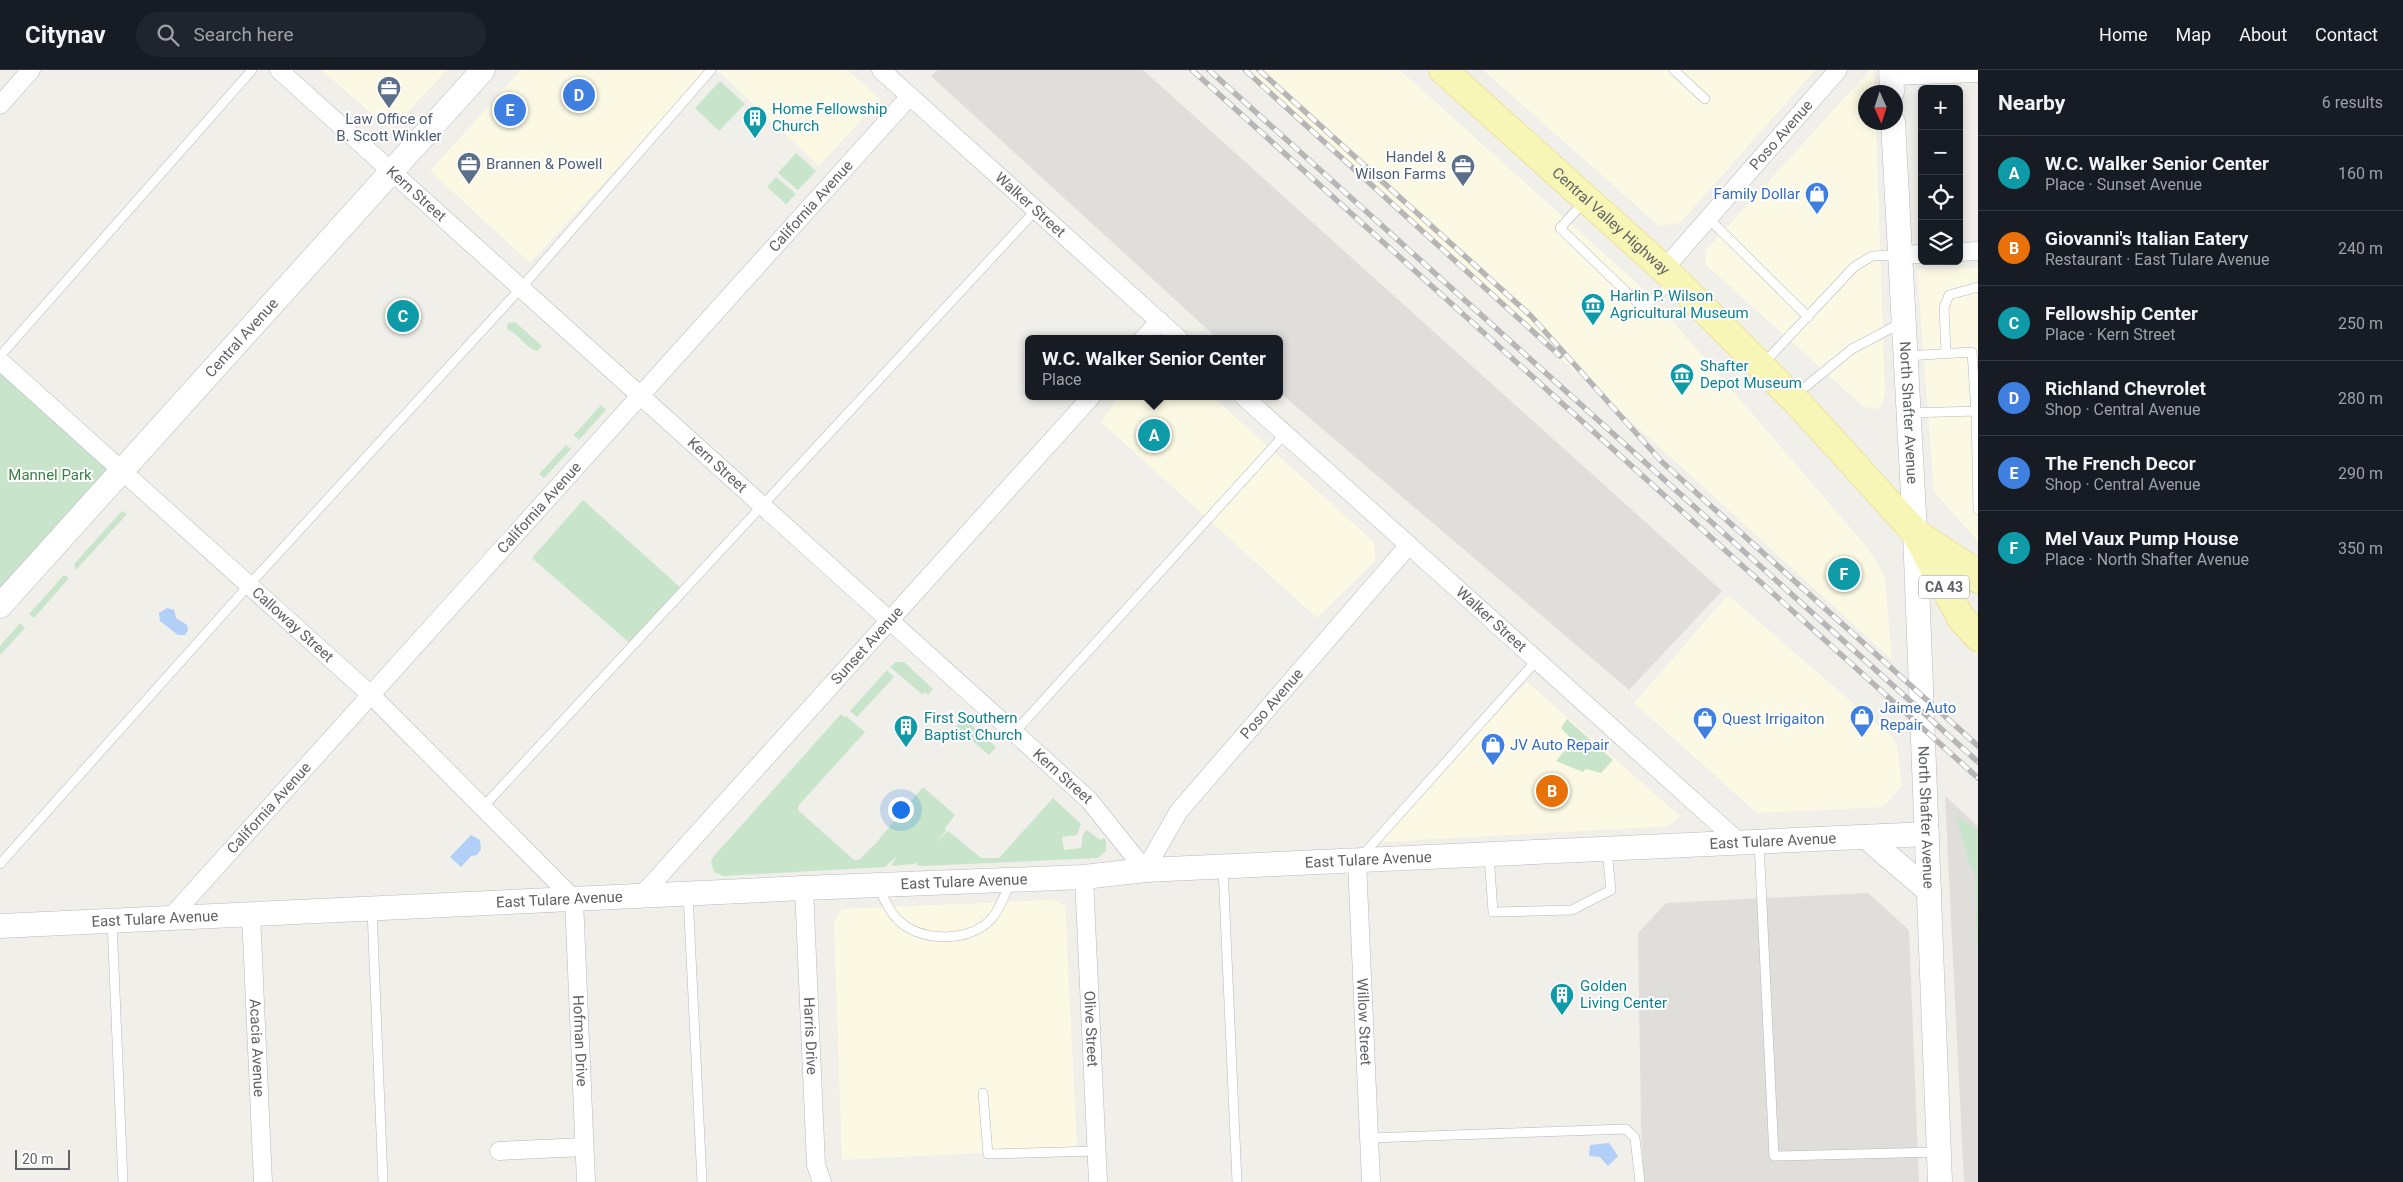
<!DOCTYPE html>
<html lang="en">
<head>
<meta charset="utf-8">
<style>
	:root { --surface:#171b24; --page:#20242c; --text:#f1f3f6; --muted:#9ea1a6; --line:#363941; --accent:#0b8043 }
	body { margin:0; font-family:Roboto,sans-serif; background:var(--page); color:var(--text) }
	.controls { position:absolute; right:15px; top:15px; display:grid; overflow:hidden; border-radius:8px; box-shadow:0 2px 12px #0003 }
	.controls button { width:45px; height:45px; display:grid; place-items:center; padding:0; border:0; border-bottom:1px solid var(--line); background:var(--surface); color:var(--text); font:25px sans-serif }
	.compass { position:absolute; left:1858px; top:15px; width:45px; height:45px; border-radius:50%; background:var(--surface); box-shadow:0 2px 12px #0003; rotate:177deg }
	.scale { position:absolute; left:15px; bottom:12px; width:55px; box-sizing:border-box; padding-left:5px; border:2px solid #606267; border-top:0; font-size:14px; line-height:18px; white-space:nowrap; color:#606267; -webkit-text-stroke:4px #fff; paint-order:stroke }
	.you { position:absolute; left:900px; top:739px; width:18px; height:18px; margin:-12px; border:4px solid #fff; border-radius:50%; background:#1a73e8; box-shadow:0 0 0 8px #1a73e833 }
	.badge { display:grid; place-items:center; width:32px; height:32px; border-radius:50%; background:var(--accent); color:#fff; font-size:16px; font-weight:700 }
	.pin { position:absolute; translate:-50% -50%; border:2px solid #fff; box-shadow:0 1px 5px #0006 }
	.popup { position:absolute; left:1025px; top:265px; width:258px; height:65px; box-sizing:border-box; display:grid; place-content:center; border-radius:8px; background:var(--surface); filter:drop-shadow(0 1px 4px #0005); font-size:16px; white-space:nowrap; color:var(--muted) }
	.popup b { font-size:19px; color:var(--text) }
	.popup::after { content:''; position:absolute; left:50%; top:100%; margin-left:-10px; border:10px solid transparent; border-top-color:var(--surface) }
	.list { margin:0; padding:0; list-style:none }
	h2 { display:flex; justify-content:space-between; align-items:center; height:65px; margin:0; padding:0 20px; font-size:21px }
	h2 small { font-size:16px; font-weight:400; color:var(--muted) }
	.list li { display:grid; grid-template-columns:32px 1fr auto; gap:15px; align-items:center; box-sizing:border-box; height:75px; padding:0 20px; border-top:1px solid var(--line) }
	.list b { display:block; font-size:19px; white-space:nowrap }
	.list p { margin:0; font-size:16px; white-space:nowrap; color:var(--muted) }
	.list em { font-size:16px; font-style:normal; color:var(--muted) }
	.icon { flex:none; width:28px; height:28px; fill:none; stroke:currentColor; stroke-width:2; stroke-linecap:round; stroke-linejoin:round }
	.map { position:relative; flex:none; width:1978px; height:1112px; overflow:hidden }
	header { display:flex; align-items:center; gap:30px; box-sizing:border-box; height:70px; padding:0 25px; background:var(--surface); border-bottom:1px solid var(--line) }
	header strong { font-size:24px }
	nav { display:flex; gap:28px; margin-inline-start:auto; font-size:18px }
	.search { width:350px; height:45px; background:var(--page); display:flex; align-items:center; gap:12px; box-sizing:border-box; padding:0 18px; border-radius:28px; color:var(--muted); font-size:19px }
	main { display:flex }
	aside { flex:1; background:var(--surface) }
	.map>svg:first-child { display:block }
</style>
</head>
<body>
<header>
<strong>Citynav</strong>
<div class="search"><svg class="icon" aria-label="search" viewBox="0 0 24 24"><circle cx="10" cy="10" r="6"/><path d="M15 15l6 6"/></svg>Search here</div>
<nav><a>Home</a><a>Map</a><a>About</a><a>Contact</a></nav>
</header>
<main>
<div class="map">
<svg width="1978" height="1112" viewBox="0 0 1978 1112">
	<rect width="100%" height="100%" fill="#f0efe9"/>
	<path fill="#fbf9e3" d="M321,0H447L391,60Z
		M521,0H708L530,193L430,101Z
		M717,0H847L881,29L819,96Z
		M1240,0H1400L1651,226L1865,475L1879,495L1885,508L1892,590L1686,401Z
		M1483,0H1815L1680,153L1659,156Z
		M1870,0H1874L1875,22H1866V52L1876,53L1885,325L1880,339L1864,337L1706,195L1705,181Z
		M1978,198V471L1934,422L1917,199Z
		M1118,326H1212L1374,472L1375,491L1317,548L1101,352Z
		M1728,525L1892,667L1897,676L1902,716L1883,737L1757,743L1634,633Z
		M1527,612L1680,746L1669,756L1368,773Z
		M1051,830L1065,835L1077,1078L842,1090L834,851L842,839Z"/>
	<path fill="#dfdedb" d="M938,0H1143L1722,521L1629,620L1279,322V269H1218L931,6Z
		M1945,726L1978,756V1112H1964Z
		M1868,823L1909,860L1919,1112H1644L1641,1054L1638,863L1666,833Z"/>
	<path fill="#c8e5cc" d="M720,11L745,34L719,61L695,38Z
		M796,83L816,101L798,120L778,103Z
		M776,107L796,124L786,134L767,117Z
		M515,252L542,276L537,281C524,276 519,264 507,259L508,253Z
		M0,291L122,400L0,536Z
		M601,335L606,340L579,370L574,365Z
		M566,375L571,379L544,408L539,404Z
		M583,430L682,519L632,575L532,488Z
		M122,441L127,444L76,500L74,494Z
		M64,505L69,508L34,548L29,544Z
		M20,553L25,558L0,585V576Z
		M896,592H904L933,619L928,625L925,622L922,624L890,597Z
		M887,600L894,607L857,647L850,641Z
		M841,644L844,647L846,646L865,662L799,735L798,740L854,790H859L879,770L882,772L879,769L923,717L955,745L945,758L946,761L936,772L948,761L981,788H999L1053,728L1081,754L1077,765L1062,767L1064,780L1081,778L1083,764L1087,760L1100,770L1104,768L1106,771V781L1098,788L923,796L917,795V792L914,794L891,796L897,786L885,797L723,806L714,802L711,791L714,786Z
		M1567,649L1613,690L1601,703L1586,699L1583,702L1556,691L1573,671L1561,658Z
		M966,650L996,677L989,685L956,657L958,654Z
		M1956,746L1978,760V906L1975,803L1969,793Z"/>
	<path fill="#b2cff7" d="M167,538L174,540L176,548L187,555L188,560L185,565H178L160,551L159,543Z
		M471,765L480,770L481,779L477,785L471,786L461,797L450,787Z
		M1609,1073L1618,1086L1608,1096L1600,1087L1589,1086L1590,1075Z"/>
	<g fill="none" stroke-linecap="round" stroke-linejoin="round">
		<defs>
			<path id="lane" d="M1674,0L1705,29
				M1585,131L1560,158L1643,238L1674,212
				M1708,148L1808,247
				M1946,283L1944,238L1949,225L1978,217
				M0,286L252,0
				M1906,286L1972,282L1976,342L1978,440
				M1762,295L1854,197L1872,186L1899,185
				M1794,326L1852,279L1903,252
				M1908,343L1978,341
				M1014,663L1285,364
				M483,737L1036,140
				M1759,772L1774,1086L1939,1082
				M1489,785L1493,842L1572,840L1611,820L1607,781
				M1362,786L1537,590
				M0,794L249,515L521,218L711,0
				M1223,797L1237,1112
				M878,817C886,833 892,848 907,857C932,873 978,870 995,844C1002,834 1006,822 1010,812
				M688,824L702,1112
				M372,839L383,1112
				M112,851L123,1112
				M983,1023L988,1084L1098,1081
				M1369,1068L1626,1059L1635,1068L1640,1112"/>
			<g id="street">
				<path id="s1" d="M279,0L1089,730L1145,800L1179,741L1409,475"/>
				<path id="s2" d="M881,0L1179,269"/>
				<path d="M1892,6L1978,3"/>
				<path d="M0,35L31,0"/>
				<path d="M1959,182L1978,181"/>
				<path d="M1899,185L1922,184"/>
				<path id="s3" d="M1664,199L1838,0"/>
				<path d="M1143,269L1160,251"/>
				<path id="s4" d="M0,291L371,625L574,829L586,1112"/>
				<path id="s5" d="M1243,326L1740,773"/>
				<path id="s6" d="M1357,791L1371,1112"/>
				<path id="s7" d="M1084,807L1098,1112"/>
				<path id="s8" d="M804,818L816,1095L822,1112"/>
				<path id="s9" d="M642,825L1092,326"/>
				<path id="s10" d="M251,844L263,1112"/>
				<path id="s11" d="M170,848L910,26"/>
				<path d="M499,1081L584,1077"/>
			</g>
			<g id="secondary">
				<path d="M1891,0L1892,22"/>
				<path id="s12" d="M1893,52L1915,462L1940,1112"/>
				<path id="s13" d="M0,536L483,0"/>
				<path d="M1866,767L1929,821"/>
				<path id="s14" d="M0,856L804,818L1084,807L1145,800L1927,764"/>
			</g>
			<g id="primary">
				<path id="s15" d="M1443,0L1664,199L1800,335L1915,462L1961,548L1978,567"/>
				<path d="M1919,465L1969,498L1978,509"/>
			</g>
		</defs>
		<use href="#lane" stroke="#b5b7bb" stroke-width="10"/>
		<use href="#street" stroke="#b5b7bb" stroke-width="19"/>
		<use href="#secondary" stroke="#b7b9be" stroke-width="25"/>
		<use href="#primary" stroke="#e4d36e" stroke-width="29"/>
		<use href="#lane" stroke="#fff" stroke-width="9"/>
		<use href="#street" stroke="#fff" stroke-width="18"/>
		<use href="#secondary" stroke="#fff" stroke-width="24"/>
		<use href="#primary" stroke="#f7f6b7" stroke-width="28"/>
		<defs>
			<path id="rail" d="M1192,0L1978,708
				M1209,0L1978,692
				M1245,0L1560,286
				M1259,0L1531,246L1662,392L1978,676"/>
		</defs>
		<use href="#rail" stroke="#b6b6b7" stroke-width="5.5"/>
		<use href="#rail" stroke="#fff" stroke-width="4" stroke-dasharray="11" stroke-linecap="butt"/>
	</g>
	<defs>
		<symbol id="office-pin" viewBox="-11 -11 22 30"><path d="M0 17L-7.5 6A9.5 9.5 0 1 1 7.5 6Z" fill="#5c6f8a" stroke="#fff"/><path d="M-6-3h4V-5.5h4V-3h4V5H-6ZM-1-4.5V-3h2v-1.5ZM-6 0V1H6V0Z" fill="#fff"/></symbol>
		<symbol id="building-pin" viewBox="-11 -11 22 30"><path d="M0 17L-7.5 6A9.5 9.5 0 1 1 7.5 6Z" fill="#0f9aa8" stroke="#fff"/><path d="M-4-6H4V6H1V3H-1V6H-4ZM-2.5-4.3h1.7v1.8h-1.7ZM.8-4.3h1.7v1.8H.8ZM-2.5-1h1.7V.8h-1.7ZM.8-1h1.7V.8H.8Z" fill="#fff"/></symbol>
		<symbol id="shop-pin" viewBox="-11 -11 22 30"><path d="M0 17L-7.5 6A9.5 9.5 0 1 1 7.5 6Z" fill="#3f7fe0" stroke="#fff"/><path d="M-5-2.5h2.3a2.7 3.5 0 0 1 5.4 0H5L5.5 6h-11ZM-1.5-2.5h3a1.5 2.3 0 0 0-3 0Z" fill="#fff"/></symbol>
		<symbol id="museum-pin" viewBox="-11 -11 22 30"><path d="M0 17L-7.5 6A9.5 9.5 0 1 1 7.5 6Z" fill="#0f9aa8" stroke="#fff"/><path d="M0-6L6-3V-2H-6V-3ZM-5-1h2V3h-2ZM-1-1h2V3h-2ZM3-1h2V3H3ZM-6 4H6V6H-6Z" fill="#fff"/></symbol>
	</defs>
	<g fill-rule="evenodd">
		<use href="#office-pin" x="375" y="4" width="28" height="38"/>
		<use href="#building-pin" x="741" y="34" width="28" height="38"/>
		<use href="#office-pin" x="455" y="80" width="28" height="38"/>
		<use href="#office-pin" x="1449" y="82" width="28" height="38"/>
		<use href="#shop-pin" x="1803" y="110" width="28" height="38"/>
		<use href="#museum-pin" x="1579" y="221" width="28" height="38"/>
		<use href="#museum-pin" x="1668" y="291" width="28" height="38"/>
		<use href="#shop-pin" x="1848" y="633" width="28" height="38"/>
		<use href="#shop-pin" x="1691" y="635" width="28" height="38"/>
		<use href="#building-pin" x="892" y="643" width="28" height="38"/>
		<use href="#shop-pin" x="1479" y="661" width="28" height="38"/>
		<use href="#building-pin" x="1548" y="911" width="28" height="38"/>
	</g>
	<g text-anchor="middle" stroke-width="4" stroke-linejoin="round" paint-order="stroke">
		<rect fill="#fff" stroke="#909195" stroke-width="1" x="1919" y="505.5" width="50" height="23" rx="4"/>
		<g font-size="14" font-weight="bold" fill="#606267">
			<text x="1944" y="522">CA 43</text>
		</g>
		<g font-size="15" fill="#0d838f" stroke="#fff" text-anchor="start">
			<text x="772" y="44">Home Fellowship<tspan x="772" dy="17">Church</tspan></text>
			<text x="1610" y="231">Harlin P. Wilson<tspan x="1610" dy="17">Agricultural Museum</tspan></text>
			<text x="1700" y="301">Shafter<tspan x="1700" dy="17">Depot Museum</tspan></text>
			<text x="924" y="653">First Southern<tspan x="924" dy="17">Baptist Church</tspan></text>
			<text x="1580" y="921">Golden<tspan x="1580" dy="17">Living Center</tspan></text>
		</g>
		<g font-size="15" fill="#4e5e75" stroke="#fff">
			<text x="389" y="54">Law Office of<tspan x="389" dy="17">B. Scott Winkler</tspan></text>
			<text x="1446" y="92" text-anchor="end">Handel &amp;<tspan x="1446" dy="17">Wilson Farms</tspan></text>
			<text x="486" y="99" text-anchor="start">Brannen &amp; Powell</text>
		</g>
		<g font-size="15" fill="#606267" stroke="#fff">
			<text dy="5" stroke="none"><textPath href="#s3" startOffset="178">Poso Avenue</textPath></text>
			<text dy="5" stroke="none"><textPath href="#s1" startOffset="185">Kern Street</textPath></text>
			<text dy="5" stroke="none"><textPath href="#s2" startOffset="201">Walker Street</textPath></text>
			<text dy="5" stroke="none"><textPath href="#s11" startOffset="958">California Avenue</textPath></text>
			<text dy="5" stroke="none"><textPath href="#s15" startOffset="226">Central Valley Highway</textPath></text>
			<text dy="5" stroke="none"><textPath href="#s13" startOffset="361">Central Avenue</textPath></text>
			<text dy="5" stroke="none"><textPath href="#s12" startOffset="291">North Shafter Avenue</textPath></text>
			<text dy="5" stroke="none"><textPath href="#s1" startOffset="590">Kern Street</textPath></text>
			<text dy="5" stroke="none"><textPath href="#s11" startOffset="552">California Avenue</textPath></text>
			<text dy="5" stroke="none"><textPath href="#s5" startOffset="334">Walker Street</textPath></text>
			<text dy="5" stroke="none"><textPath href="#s4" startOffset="394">Calloway Street</textPath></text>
			<text dy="5" stroke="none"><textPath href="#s9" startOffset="336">Sunset Avenue</textPath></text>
			<text dy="5" stroke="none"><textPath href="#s1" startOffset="1390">Poso Avenue</textPath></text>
			<text dy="5" stroke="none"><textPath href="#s1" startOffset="1055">Kern Street</textPath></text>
			<text dy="5" stroke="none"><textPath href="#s11" startOffset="148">California Avenue</textPath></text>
			<text dy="5" stroke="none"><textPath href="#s12" startOffset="696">North Shafter Avenue</textPath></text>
			<text dy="5" stroke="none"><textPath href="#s14" startOffset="1775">East Tulare Avenue</textPath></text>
			<text dy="5" stroke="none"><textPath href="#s14" startOffset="1370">East Tulare Avenue</textPath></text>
			<text dy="5" stroke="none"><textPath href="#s14" startOffset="965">East Tulare Avenue</textPath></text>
			<text dy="5" stroke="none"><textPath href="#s14" startOffset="560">East Tulare Avenue</textPath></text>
			<text dy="5" stroke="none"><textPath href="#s14" startOffset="155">East Tulare Avenue</textPath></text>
			<text dy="5" stroke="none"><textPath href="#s6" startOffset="161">Willow Street</textPath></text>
			<text dy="5" stroke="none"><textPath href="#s7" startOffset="152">Olive Street</textPath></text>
			<text dy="5" stroke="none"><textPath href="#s8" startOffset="148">Harris Drive</textPath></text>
			<text dy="5" stroke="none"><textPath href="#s4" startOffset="929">Hofman Drive</textPath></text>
			<text dy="5" stroke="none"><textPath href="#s10" startOffset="134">Acacia Avenue</textPath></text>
		</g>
		<g font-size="15" fill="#366cbe" stroke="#fff" text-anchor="start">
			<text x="1800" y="129" text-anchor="end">Family Dollar</text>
			<text x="1880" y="643">Jaime Auto<tspan x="1880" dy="17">Repair</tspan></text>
			<text x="1722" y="654">Quest Irrigaiton</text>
			<text x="1510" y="680">JV Auto Repair</text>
		</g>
		<g font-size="15" fill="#3e804a" stroke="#fff">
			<text x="50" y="410">Mannel Park</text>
		</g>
	</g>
</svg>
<div class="controls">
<button>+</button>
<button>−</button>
<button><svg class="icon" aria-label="locate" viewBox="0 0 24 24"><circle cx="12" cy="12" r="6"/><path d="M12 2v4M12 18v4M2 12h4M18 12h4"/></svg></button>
<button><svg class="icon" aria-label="layers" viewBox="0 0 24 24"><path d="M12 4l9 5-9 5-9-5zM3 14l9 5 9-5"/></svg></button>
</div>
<svg class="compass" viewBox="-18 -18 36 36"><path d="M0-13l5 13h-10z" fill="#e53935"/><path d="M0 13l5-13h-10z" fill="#9ea1a6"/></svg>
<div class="scale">20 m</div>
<div class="you"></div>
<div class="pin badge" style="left:1154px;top:365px;background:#0f9aa8">A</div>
<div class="popup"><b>W.C. Walker Senior Center</b>Place</div>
<div class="pin badge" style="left:1552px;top:721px;background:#e8710a">B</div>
<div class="pin badge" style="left:403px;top:246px;background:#0f9aa8">C</div>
<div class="pin badge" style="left:579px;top:25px;background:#3f7fe0">D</div>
<div class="pin badge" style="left:510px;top:40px;background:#3f7fe0">E</div>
<div class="pin badge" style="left:1844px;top:504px;background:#0f9aa8">F</div>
</div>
<aside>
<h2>Nearby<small>6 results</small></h2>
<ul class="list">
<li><span class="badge" style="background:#0f9aa8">A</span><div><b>W.C. Walker Senior Center</b><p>Place · Sunset Avenue</p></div><em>160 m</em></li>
<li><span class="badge" style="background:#e8710a">B</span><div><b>Giovanni's Italian Eatery</b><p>Restaurant · East Tulare Avenue</p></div><em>240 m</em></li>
<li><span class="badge" style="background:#0f9aa8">C</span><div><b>Fellowship Center</b><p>Place · Kern Street</p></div><em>250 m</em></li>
<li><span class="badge" style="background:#3f7fe0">D</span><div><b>Richland Chevrolet</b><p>Shop · Central Avenue</p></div><em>280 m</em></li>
<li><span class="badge" style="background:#3f7fe0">E</span><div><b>The French Decor</b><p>Shop · Central Avenue</p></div><em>290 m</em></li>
<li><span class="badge" style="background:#0f9aa8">F</span><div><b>Mel Vaux Pump House</b><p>Place · North Shafter Avenue</p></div><em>350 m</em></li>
</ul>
</aside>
</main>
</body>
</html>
